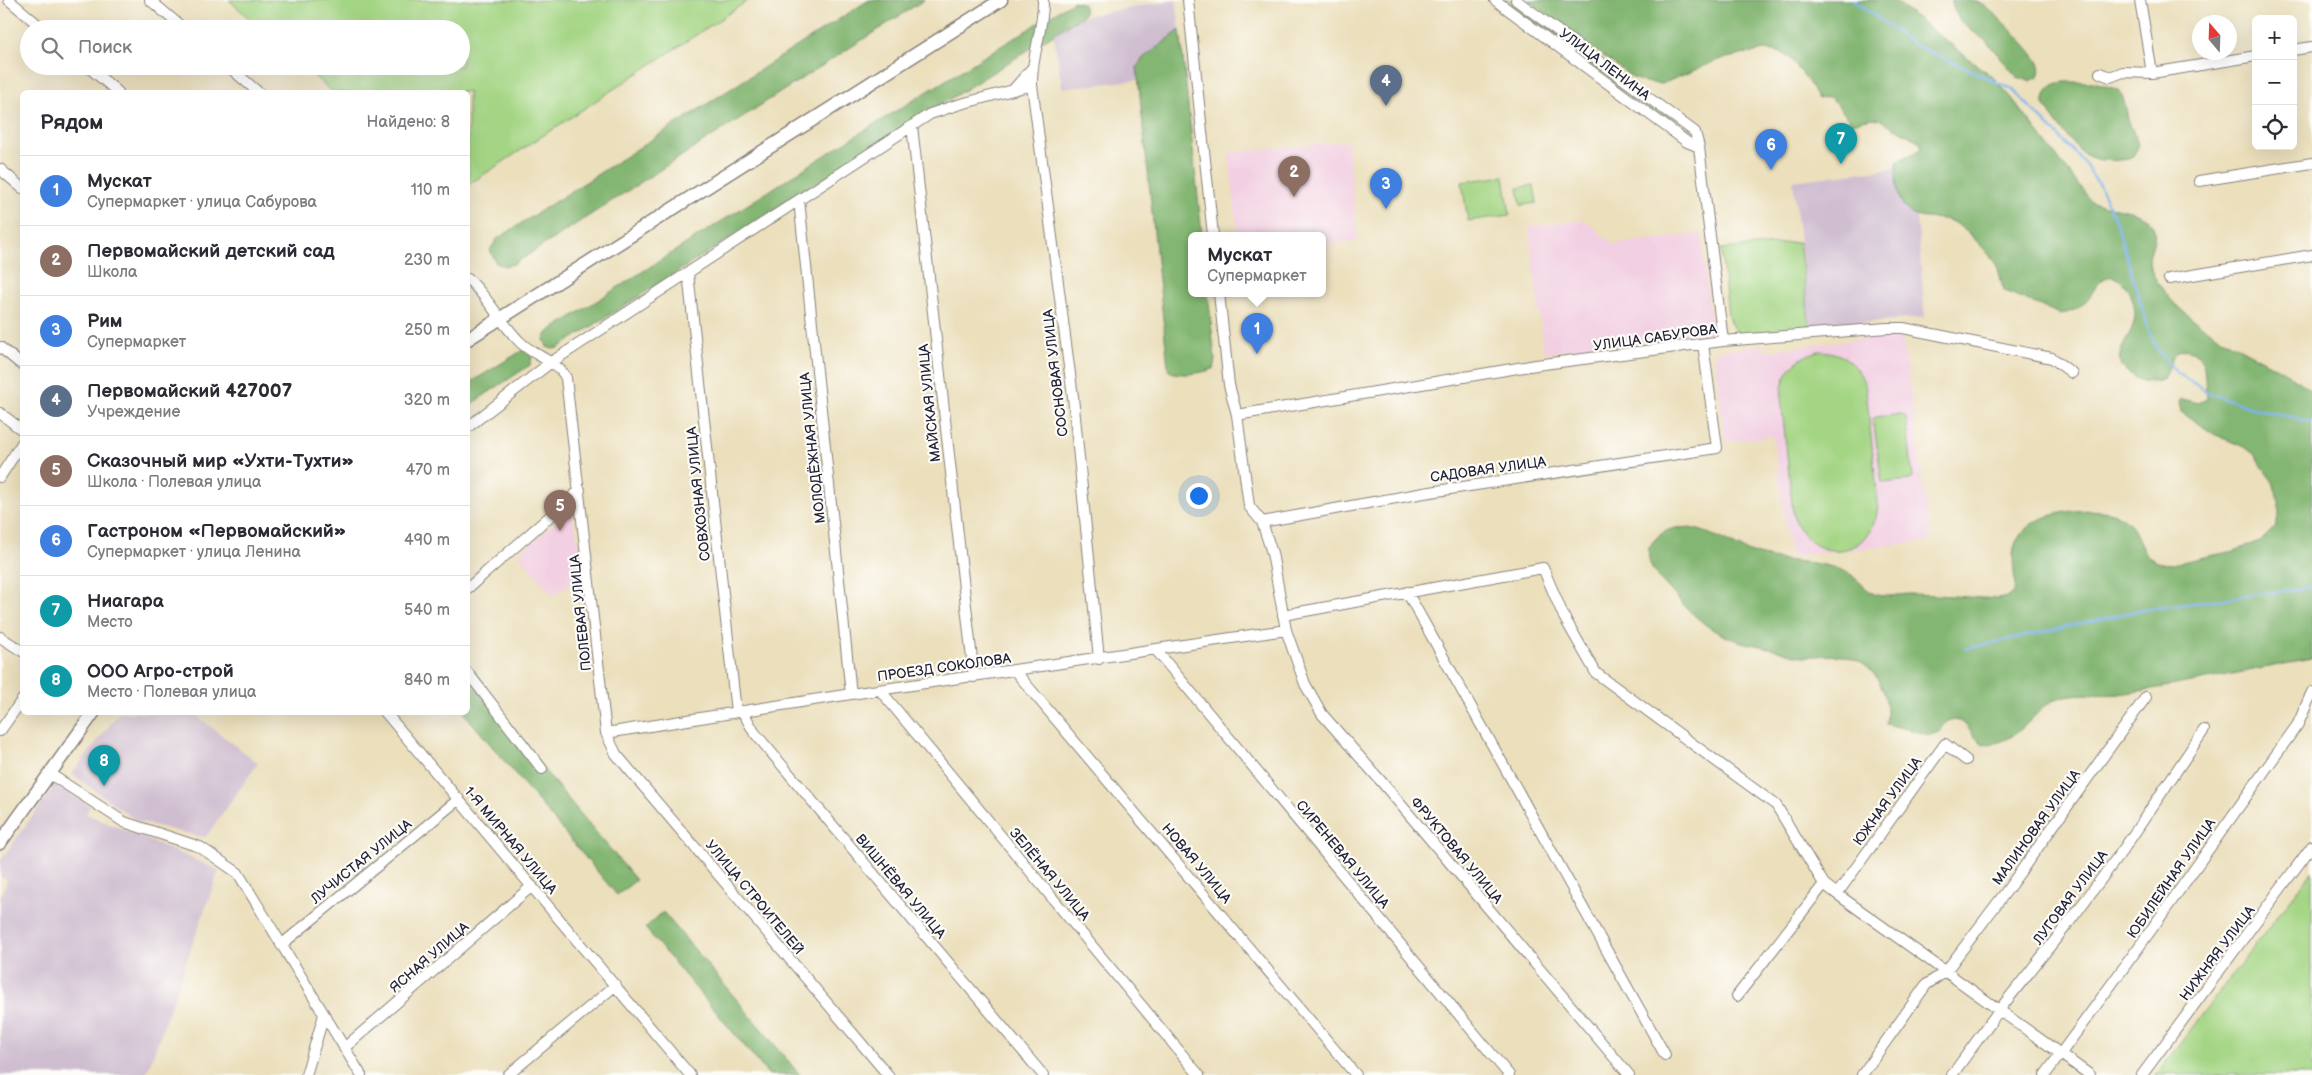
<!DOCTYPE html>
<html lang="ru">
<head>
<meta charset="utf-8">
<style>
	:root { --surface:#fff; --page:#f7f7f7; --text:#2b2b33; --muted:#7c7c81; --line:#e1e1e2; --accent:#0f766e }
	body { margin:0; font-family:"Balsamiq Sans",sans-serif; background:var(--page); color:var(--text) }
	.controls { position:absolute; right:15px; top:15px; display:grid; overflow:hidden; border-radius:8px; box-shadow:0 5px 20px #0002 }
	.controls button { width:45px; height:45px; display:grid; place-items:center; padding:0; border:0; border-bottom:1px solid var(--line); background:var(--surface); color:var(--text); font:25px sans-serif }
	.compass { position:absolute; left:2192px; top:15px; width:45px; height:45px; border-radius:50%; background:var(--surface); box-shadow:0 5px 20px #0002; rotate:341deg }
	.you { position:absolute; left:1198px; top:495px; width:18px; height:18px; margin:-12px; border:4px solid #fff; border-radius:50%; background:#1a73e8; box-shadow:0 0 0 8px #1a73e833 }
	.badge { display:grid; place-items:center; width:32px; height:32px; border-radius:50%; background:var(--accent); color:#fff; font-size:16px; font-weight:700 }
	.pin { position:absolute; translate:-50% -41px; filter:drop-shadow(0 1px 2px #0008) }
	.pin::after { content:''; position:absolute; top:26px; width:18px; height:15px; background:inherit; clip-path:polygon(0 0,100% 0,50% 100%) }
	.popup { position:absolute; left:1188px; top:232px; width:138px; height:65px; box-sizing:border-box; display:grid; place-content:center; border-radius:8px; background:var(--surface); filter:drop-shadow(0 1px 4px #0005); font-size:16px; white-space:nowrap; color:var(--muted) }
	.popup b { font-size:19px; color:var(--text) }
	.popup::after { content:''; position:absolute; left:50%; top:100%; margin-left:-10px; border:10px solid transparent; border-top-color:var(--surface) }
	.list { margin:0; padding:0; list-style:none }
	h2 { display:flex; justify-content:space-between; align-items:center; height:65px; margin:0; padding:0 20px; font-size:21px }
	h2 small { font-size:16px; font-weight:400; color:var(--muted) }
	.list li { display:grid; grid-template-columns:32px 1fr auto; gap:15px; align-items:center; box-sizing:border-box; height:70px; padding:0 20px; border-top:1px solid var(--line) }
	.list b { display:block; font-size:19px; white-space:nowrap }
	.list p { margin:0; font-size:16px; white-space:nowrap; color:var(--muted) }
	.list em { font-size:16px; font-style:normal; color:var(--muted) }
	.icon { flex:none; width:28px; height:28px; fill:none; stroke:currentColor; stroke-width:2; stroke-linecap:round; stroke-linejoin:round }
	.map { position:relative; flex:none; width:2312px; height:1075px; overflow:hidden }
	.search { position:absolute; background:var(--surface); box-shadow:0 5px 20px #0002; left:20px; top:20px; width:450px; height:55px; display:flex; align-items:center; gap:12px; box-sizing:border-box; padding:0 18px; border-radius:28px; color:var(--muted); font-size:19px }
	.panel { position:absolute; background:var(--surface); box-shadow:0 5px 20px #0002; left:20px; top:90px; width:450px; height:625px; border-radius:8px }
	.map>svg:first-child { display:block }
</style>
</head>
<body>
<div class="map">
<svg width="2312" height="1075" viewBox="0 0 2312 1075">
	<rect width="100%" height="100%" fill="#fdfcf7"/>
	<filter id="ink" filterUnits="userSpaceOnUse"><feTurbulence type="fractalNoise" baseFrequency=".02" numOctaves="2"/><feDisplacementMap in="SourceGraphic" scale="10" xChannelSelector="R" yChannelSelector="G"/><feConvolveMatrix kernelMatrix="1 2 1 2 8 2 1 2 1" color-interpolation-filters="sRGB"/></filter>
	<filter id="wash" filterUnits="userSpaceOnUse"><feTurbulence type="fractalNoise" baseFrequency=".0096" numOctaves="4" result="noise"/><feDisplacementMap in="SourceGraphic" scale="20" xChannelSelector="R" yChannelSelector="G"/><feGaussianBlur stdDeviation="1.12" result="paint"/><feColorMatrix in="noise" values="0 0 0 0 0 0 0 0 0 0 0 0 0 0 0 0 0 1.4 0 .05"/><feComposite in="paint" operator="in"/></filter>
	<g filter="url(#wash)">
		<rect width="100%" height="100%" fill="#ebdfbc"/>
		<path fill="#f2cfe2" d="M1347,141L1358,241L1322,245V235H1238L1229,153Z
			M1585,220L1613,244L1701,234L1712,333L1544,353L1529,227Z
			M1902,334L1931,541L1790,556L1773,436L1725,442L1714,351L1764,345L1765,351Z
			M571,509L584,571L554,596L518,554Z"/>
		<path fill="#cfbdd0" d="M1176,0L1180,30L1138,63V80L1062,88L1052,22Z
			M1896,168V177L1904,205L1917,217L1925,317L1810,328L1793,181Z
			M119,713H193L258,763L205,838L137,821L72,774Z
			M55,785L90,806L86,814L219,870L146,1075H0V899L7,880L0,876V861Z"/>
		<path fill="#a4d584" stroke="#637c60" d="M229,0H749L468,185V92H332L303,66H461V29H261Z
			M1501,0H1511L1693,134L1689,139Z
			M1504,176L1510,215L1468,221L1462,182Z
			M1534,185L1537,203L1521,205L1518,188Z
			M1799,242L1810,328L1743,336C1734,332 1731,325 1728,315L1721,249Z
			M1819,351C1844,352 1859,364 1866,389L1878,503C1876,560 1808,568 1793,513L1781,398C1782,373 1794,358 1819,351Z
			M1902,414L1906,417L1913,478L1910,480L1882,483L1873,419L1876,417Z
			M2312,871V1075H2156Z"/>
		<path fill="#83b672" stroke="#526c56" d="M869,0H924L514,264L505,266L496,263L490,250L497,239Z
			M1528,0H1894L1995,79L2011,97L2091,201C2109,210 2133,207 2148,220C2164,234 2145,251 2150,267C2154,279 2165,293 2173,302C2209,340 2271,358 2312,391V659C2248,670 2184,685 2120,694C2101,696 2072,691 2056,699C2030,712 2020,745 1983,744C1969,736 1962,706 1942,726L1941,731L1930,735L1886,724C1891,693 1875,661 1842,656C1829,654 1816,657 1804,656C1793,656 1784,651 1774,649C1758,645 1742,643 1727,637C1695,623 1679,598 1656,575C1650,566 1647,558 1649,547C1679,502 1727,548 1762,556C1789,563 1818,560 1844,571C1858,577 1866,592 1877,595C1887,598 1900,594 1911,594C1940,595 1969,597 1998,599L2007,597L2014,592C2017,575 2009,558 2016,542C2021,533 2028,525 2037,521C2056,510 2109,504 2126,520C2146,539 2135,563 2172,564L2234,551L2260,542L2275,527L2279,514V502L2273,482L2254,454L2246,448L2214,434L2181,412L2179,402L2181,399L2198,403L2207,399L2204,367L2199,355C2173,338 2172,364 2164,379C2148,387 2132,378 2121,366C2112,343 2150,329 2128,290C2125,285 2120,278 2114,277C2099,274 2093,295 2084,303C2077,310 2069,313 2060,314L2005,291C1999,282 2001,271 1995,263C1988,251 1968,232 1957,224C1945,216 1932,220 1919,217C1897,212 1893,179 1898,161L1922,149L1920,142L1879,119L1871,118L1852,123L1831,97L1818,99L1807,80L1791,59L1782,53L1774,51L1764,50L1718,60L1662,84L1644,82L1633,78Z
			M1950,0C1958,0 1970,0 1977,1C1989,6 2036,53 2040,65C2041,69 2041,73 2039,77L2029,81L2017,77L1986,41L1960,22Z
			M1074,1L1082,3C1085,8 1086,13 1081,17L851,161L558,348L553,349L547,347L544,339L548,332L841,145Z
			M1180,30L1202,235H1192V293H1208L1215,360L1213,369C1202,373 1180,377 1169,371L1168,367L1137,67L1142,59Z
			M2064,82H2093L2119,90L2123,98L2129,122L2137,141L2138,147L2133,156C2120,163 2096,162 2084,154C2071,144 2053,118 2044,104C2043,92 2051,83 2064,82Z
			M523,350L532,357L530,365L468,406V384Z
			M468,679L636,880L617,895L464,713L468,712Z
			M663,912L800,1075H769L645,928Z"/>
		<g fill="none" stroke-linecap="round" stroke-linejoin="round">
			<path stroke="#7fb3ed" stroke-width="2.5" d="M1854,0L1913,44L2012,89L2082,160L2100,187L2116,221L2149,331L2158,350L2176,372L2209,393L2253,408L2312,422
				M1965,649L2142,610L2312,587"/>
		</g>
	</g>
	<g filter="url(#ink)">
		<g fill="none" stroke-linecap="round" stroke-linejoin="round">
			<defs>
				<path id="minor" d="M9,0L43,29
					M150,0L184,29
					M1043,0C1044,29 1031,56 1032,85L1073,397L1099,659
					M1188,0L1213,235
					M1495,0L1687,142L1699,147
					M1516,0L1695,132L1699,147L1723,341
					M2140,0L2152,73
					M2293,50L2312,47
					M87,66L118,92
					M228,66L258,92
					M2100,73L2110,77L2123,72L2152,73L2256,56
					M1013,90L1033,67
					M912,126L974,677
					M0,169L22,188
					M2199,181L2312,163
					M799,200L851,694
					M688,273L736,712
					M468,279C488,297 500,322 519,341C533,356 558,361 566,378L606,733L616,754L888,1075
					M2169,279L2312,255
					M1219,293L1229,385L1237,415L1249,506L1262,522L1272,553L1286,630L1305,684L1322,714L1380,780L1629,1075
					M0,347L22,365
					M0,413L22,430
					M1237,415L1536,365L1723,341L1887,328H1903L2052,358L2072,373
					M468,427L550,363L930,114L957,105L1032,85
					M0,477L22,443
					M1262,522L1424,493L1717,448L1703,344
					M468,588L580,490
					M1407,592L1665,1055
					M1283,615L1543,568L1564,617L1596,673L1776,805L1824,884L1837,894L2090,1075
					M0,637L22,651
					M1156,650L1509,1075
					M1015,671L1356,1075
					M468,673L542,769
					M880,690L1199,1075
					M385,712L690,1075
					M743,712L754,732L1043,1075
					M0,731L22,700
					M606,733L851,694L1286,630
					M50,774L124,822L200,847L238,873L361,1075
					M1837,894L1945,744L1966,760
					M281,945L459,799
					M1737,996L1824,884
					M344,1048L532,886
					M306,1075L324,1015
					M508,1075L616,985
					M1862,1075L1926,985L1946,971L2008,889L2146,697
					M1952,1075L2000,1009L2067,925L2125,847L2204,730
					M2045,1075L2141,944L2298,724L2312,692
					M2142,1075L2312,846"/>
				<path id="tertiary" d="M468,339L1001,0
					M0,843L94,712"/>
			</defs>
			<use href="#minor" stroke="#86807c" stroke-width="12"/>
			<use href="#tertiary" stroke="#86807c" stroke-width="15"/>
			<use href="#minor" stroke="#fff" stroke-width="10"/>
			<use href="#tertiary" stroke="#fff" stroke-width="12"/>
		</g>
	</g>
	<g text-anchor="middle" stroke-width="4.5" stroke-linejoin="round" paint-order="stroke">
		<g font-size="14" fill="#22223b" stroke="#fdfcf7">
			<text transform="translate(1605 64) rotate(37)" y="5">УЛИЦА ЛЕНИНА</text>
			<text transform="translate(1655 337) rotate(-8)" y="5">УЛИЦА САБУРОВА</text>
			<text transform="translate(1055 373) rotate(-97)" y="5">СОСНОВАЯ УЛИЦА</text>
			<text transform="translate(929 403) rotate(-96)" y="5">МАЙСКАЯ УЛИЦА</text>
			<text transform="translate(812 448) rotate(-96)" y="5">МОЛОДЁЖНАЯ УЛИЦА</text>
			<text transform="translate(1488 469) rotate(-8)" y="5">САДОВАЯ УЛИЦА</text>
			<text transform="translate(698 494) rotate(-96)" y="5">СОВХОЗНАЯ УЛИЦА</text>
			<text transform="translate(580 613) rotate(-96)" y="5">ПОЛЕВАЯ УЛИЦА</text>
			<text transform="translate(944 667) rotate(-8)" y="5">ПРОЕЗД СОКОЛОВА</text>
			<text transform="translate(1887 801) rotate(-54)" y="5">ЮЖНАЯ УЛИЦА</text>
			<text transform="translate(2036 827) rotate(-54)" y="5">МАЛИНОВАЯ УЛИЦА</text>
			<text transform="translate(511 840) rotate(50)" y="5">1-Я МИРНАЯ УЛИЦА</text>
			<text transform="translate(1457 850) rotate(50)" y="5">ФРУКТОВАЯ УЛИЦА</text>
			<text transform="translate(1343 854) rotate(50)" y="5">СИРЕНЕВАЯ УЛИЦА</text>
			<text transform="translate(361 861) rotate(-39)" y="5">ЛУЧИСТАЯ УЛИЦА</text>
			<text transform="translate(1197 863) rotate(50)" y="5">НОВАЯ УЛИЦА</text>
			<text transform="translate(1050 874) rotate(50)" y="5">ЗЕЛЁНАЯ УЛИЦА</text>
			<text transform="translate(2171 878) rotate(-55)" y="5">ЮБИЛЕЙНАЯ УЛИЦА</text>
			<text transform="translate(901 886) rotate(50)" y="5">ВИШНЁВАЯ УЛИЦА</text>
			<text transform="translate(755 897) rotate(50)" y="5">УЛИЦА СТРОИТЕЛЕЙ</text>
			<text transform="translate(2070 897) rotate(-53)" y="5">ЛУГОВАЯ УЛИЦА</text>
			<text transform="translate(2217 953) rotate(-53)" y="5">НИЖНЯЯ УЛИЦА</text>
			<text transform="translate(429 957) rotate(-41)" y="5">ЯСНАЯ УЛИЦА</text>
		</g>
	</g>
</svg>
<div class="controls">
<button>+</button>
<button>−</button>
<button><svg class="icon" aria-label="locate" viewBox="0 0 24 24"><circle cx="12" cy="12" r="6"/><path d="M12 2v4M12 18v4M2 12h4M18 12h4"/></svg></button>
</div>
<svg class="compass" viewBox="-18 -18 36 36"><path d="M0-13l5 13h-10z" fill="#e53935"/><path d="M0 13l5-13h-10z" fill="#7c7c81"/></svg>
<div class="you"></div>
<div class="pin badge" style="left:1257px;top:354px;background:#3f7fe0">1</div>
<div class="popup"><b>Мускат</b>Супермаркет</div>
<div class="pin badge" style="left:1294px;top:197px;background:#8d6e63">2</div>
<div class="pin badge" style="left:1386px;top:209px;background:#3f7fe0">3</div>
<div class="pin badge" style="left:1386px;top:106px;background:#5c6f8a">4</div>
<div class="pin badge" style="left:560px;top:531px;background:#8d6e63">5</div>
<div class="pin badge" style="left:1771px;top:170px;background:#3f7fe0">6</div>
<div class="pin badge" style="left:1841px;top:164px;background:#0f9aa8">7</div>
<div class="pin badge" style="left:104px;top:786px;background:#0f9aa8">8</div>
<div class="search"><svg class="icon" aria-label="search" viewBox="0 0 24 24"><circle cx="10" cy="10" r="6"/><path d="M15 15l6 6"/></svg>Поиск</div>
<section class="panel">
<h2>Рядом<small>Найдено: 8</small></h2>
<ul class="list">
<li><span class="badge" style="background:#3f7fe0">1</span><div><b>Мускат</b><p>Супермаркет · улица Сабурова</p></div><em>110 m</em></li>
<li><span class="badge" style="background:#8d6e63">2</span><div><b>Первомайский детский сад</b><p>Школа</p></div><em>230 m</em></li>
<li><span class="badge" style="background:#3f7fe0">3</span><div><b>Рим</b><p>Супермаркет</p></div><em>250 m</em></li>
<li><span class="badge" style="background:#5c6f8a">4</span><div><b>Первомайский 427007</b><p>Учреждение</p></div><em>320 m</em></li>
<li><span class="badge" style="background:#8d6e63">5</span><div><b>Сказочный мир «Ухти-Тухти»</b><p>Школа · Полевая улица</p></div><em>470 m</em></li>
<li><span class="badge" style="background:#3f7fe0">6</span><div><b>Гастроном «Первомайский»</b><p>Супермаркет · улица Ленина</p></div><em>490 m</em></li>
<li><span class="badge" style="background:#0f9aa8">7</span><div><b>Ниагара</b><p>Место</p></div><em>540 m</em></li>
<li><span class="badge" style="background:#0f9aa8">8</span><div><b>ООО Агро-строй</b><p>Место · Полевая улица</p></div><em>840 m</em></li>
</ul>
</section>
</div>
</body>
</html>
